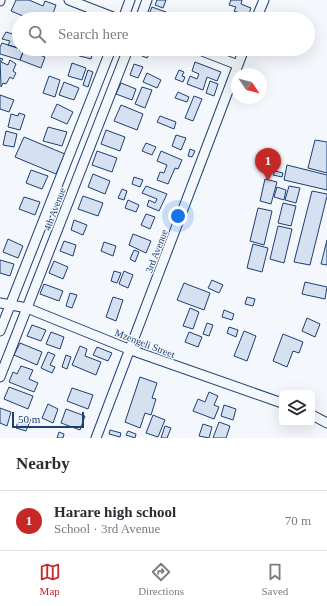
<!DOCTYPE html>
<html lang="en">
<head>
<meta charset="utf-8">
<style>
	:root { --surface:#fff; --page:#f7f7f7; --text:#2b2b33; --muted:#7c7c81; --line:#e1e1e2; --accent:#c62828 }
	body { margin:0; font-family:Georgia,serif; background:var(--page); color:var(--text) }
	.controls { position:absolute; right:12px; bottom:12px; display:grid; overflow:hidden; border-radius:6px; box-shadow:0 4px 16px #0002 }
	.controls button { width:36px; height:36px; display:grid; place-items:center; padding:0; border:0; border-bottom:1px solid var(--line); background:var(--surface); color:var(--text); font:20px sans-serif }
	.compass { position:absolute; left:231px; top:68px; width:36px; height:36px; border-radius:50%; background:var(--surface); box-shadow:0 4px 16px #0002; rotate:125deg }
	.scale { position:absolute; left:12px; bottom:10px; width:72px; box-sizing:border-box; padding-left:4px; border:2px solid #1d3f73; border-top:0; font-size:11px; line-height:14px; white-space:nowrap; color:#1d3f73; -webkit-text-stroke:3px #f4f7fb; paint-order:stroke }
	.you { position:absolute; left:178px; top:216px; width:14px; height:14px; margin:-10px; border:3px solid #fff; border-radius:50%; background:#1a73e8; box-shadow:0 0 0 6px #1a73e833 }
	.badge { display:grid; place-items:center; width:26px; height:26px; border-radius:50%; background:var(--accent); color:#fff; font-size:13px; font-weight:700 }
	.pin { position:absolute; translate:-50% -33px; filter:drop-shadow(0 1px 2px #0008) }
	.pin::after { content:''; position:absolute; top:21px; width:14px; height:12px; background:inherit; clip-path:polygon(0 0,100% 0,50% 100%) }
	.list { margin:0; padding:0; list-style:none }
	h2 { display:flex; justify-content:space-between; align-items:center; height:52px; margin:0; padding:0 16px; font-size:17px }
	h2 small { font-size:13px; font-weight:400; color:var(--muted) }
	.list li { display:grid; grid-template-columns:26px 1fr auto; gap:12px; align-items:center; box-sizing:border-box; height:60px; padding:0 16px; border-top:1px solid var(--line) }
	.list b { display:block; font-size:15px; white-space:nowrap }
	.list p { margin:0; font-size:13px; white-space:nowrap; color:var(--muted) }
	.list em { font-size:13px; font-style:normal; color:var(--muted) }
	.icon { flex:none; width:22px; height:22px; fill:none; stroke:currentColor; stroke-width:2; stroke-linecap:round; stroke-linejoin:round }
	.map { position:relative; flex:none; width:327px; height:438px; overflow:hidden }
	.search { position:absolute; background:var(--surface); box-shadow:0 4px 16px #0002; left:12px; right:12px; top:12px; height:44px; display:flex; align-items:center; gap:10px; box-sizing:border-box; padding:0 14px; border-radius:22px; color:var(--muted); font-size:15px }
	.sheet { height:112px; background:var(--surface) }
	nav { display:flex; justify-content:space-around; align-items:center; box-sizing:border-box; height:56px; border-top:1px solid var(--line); background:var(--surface); font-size:11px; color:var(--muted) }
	nav a { display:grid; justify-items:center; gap:2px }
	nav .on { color:var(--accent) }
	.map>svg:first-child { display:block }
</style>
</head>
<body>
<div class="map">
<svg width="327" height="438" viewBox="0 0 327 438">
	<rect width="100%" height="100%" fill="#f4f7fb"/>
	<path fill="#d5e0f0" stroke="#1d3f73" d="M16,0H29L43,6L45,1L56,5L51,19H30L11,11Z
		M157,0H166L163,8L155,5Z
		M231,0H242L241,4L251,8L248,16L234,11L236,7L229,5Z
		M152,7L177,16L176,19H147Z
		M6,32L19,36V48L8,45L10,41L2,39Z
		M2,43L20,49L19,50L23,52L20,60L0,54V47Z
		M24,49L45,57L41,68L20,60Z
		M78,49H94L91,59L76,55Z
		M136,49H147L151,51L147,58L135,53Z
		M0,58L3,59L1,62L8,65L10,60L16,64L13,71L16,73L13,79L10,77L6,84L3,83L1,87Z
		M195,62L221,72L217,81L207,77L203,90L187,84L190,76L197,79L199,74L192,71Z
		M72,63L86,68L82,80L68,76Z
		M134,64L143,67L138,78L130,75Z
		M88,70L93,72L88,87L83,85Z
		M179,70L184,72L182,76L185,77L183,82L175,79Z
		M147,73L161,80L157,88L143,82Z
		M49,76L60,80L55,97L43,93Z
		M210,81L218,84L214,96L206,93Z
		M64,82L79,88L74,100L59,95Z
		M121,83L136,89L132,100L116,94Z
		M142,87L152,90L145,108L135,104Z
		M178,92L189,97L187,102L175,98Z
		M0,95L14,100L9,112L0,109Z
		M194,96L202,99L193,121L185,118Z
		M57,104L73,112L67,124L51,117Z
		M121,105L143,114L137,130L114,121Z
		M19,113L25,115L20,130L8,127L11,114L18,116Z
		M160,116L176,122L174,129L157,122Z
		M48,127L67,132L62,146L43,141Z
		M106,130L125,137L120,151L101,144Z
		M6,131L17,134L14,147L3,145Z
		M176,135L186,138L181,150L172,146Z
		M24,137L65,154L56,174L15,157Z
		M315,140L327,142V173L308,168Z
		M146,143L156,147L152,155L142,151Z
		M190,149L195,151L192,157L188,156Z
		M97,151L117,158L112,172L92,165Z
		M161,151L182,160L178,169L175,168L168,184L157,180L160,172L164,173L167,165L157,161Z
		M287,165L327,175V190L284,180Z
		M31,170L48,176L42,189L26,183Z
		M275,171L283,173L282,177L273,175Z
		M93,174L110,181L105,194L88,187Z
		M134,177L143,180L140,187L132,184Z
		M265,179L277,182L271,204L260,201Z
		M146,186L167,194L159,211L147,206L149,200L155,203L157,199L142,193Z
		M289,186L300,188L296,203L285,200Z
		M277,187L286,190L284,200L274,197Z
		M122,189L127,191L124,200L118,198Z
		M312,191L327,194V196L310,265L294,262Z
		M83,196L103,203L98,216L78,209Z
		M24,197L40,202L35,215L19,209Z
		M128,200L139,205L136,212L125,208Z
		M283,203L296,206L291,226L278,223Z
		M258,208L272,211L264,245L250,241Z
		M146,214L155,217L150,229L141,225Z
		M74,220L87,225L83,235L71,230Z
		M278,226L292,229L284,263L270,259Z
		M133,234L151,241L146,253L129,245Z
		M8,239L23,246L18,258L3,252Z
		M327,240V265L321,264Z
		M64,241L76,245L73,256L60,251Z
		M104,242L116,246L113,256L101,251Z
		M253,244L268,248L262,272L247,268Z
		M134,250L139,252L135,262L130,259Z
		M0,260L14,264L10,276L0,273Z
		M54,261L68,267L63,279L49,273Z
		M114,271L121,273L117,283L111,281Z
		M124,271L133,275L128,288L119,284Z
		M212,280L223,285L219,293L208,288Z
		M305,282L327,287L325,299L302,294Z
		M184,283L210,293L204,310L177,300Z
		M44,284L63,291L59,301L40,294Z
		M70,293L77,295L72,308L66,306Z
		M113,297L123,300L116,321L106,317Z
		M247,297L255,299L253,306L245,304Z
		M190,308L199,312L193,329L183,326Z
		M224,310L234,314L232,320L222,317Z
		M307,318L320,324L315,337L302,331Z
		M207,323L213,325L209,336L203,334Z
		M32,325L46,330L41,341L27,336Z
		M229,327L238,330L236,337L227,333Z
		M244,331L256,336L247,361L234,356Z
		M51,332L64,337L60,349L46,344Z
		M189,332L202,337L198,347L185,342Z
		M283,334L303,342L299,353L293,351L287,367L273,361Z
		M20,343L42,352L37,365L14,355Z
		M80,346L87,349L85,356L101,362L96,375L72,365Z
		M97,347L112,353L108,361L93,355Z
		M48,352L55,355L50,365L55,367L52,373L41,368Z
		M66,355L71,357L67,369L62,367Z
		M21,366L33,370L29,379L38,383L34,392L9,382L13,372L17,374Z
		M140,377L157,383L152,398L156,399L151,415L145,413L140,428L125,422Z
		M9,387L33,396L28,409L4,399Z
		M72,388L93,395L88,409L67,401Z
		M209,392L218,396L214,405L219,407L214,419L193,411L198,399L205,402Z
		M48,404L58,409L53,423L42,418Z
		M224,405L236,409L233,420L221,416Z
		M0,408L11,412L7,426L0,423Z
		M66,409L85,416L80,430L61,423Z
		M20,415L31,419L26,431L16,428Z
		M153,415L165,420L158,437L146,433Z
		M219,422L230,426L226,438H213Z
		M203,424L212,427L209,438L199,436Z
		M165,426L171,428L167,438H161Z
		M110,430L121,433L120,437L109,434Z
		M128,431L136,434L135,438L126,435Z
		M59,432L64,434L63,438H57Z"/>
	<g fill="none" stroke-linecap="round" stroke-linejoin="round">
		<defs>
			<path id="minor" d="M69,0L118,19
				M0,1V0
				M123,19L130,0
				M140,19L147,0
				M256,19L264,0
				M197,49L238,65
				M0,303L27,308L131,350L282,403
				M0,331L111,49
				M0,377L128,49
				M312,415L327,423
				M96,438L244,49"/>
		</defs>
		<use href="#minor" stroke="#1d3f73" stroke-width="11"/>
		<use href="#minor" stroke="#f4f7fb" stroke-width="9"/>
	</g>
	<g text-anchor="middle" stroke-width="3" stroke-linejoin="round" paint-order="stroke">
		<g font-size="10" fill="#1d3f73" stroke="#f4f7fb">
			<text transform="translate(54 209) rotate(-69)" y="4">4th Avenue</text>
			<text transform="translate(156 251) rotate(-69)" y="4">3rd Avenue</text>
			<text transform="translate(145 343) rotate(21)" y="4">Mzengeli Street</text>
		</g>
	</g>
</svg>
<div class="controls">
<button><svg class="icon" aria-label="layers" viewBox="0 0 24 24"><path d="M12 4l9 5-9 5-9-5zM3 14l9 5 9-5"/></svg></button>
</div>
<svg class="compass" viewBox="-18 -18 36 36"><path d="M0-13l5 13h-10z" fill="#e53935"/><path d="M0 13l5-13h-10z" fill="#7c7c81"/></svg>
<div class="scale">50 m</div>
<div class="you"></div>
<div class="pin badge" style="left:268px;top:181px">1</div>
<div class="search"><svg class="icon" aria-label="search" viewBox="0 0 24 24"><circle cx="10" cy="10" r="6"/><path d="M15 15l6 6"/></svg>Search here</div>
</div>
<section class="sheet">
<h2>Nearby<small></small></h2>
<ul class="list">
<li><span class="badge">1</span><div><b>Harare high school</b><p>School · 3rd Avenue</p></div><em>70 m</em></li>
</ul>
</section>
<nav>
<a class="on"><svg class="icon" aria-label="map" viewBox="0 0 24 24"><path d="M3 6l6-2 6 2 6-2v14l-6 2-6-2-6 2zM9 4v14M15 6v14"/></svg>Map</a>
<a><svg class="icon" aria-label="directions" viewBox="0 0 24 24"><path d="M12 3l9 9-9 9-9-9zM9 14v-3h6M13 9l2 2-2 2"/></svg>Directions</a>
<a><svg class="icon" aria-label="saved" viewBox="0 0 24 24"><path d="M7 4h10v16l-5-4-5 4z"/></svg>Saved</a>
</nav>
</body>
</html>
